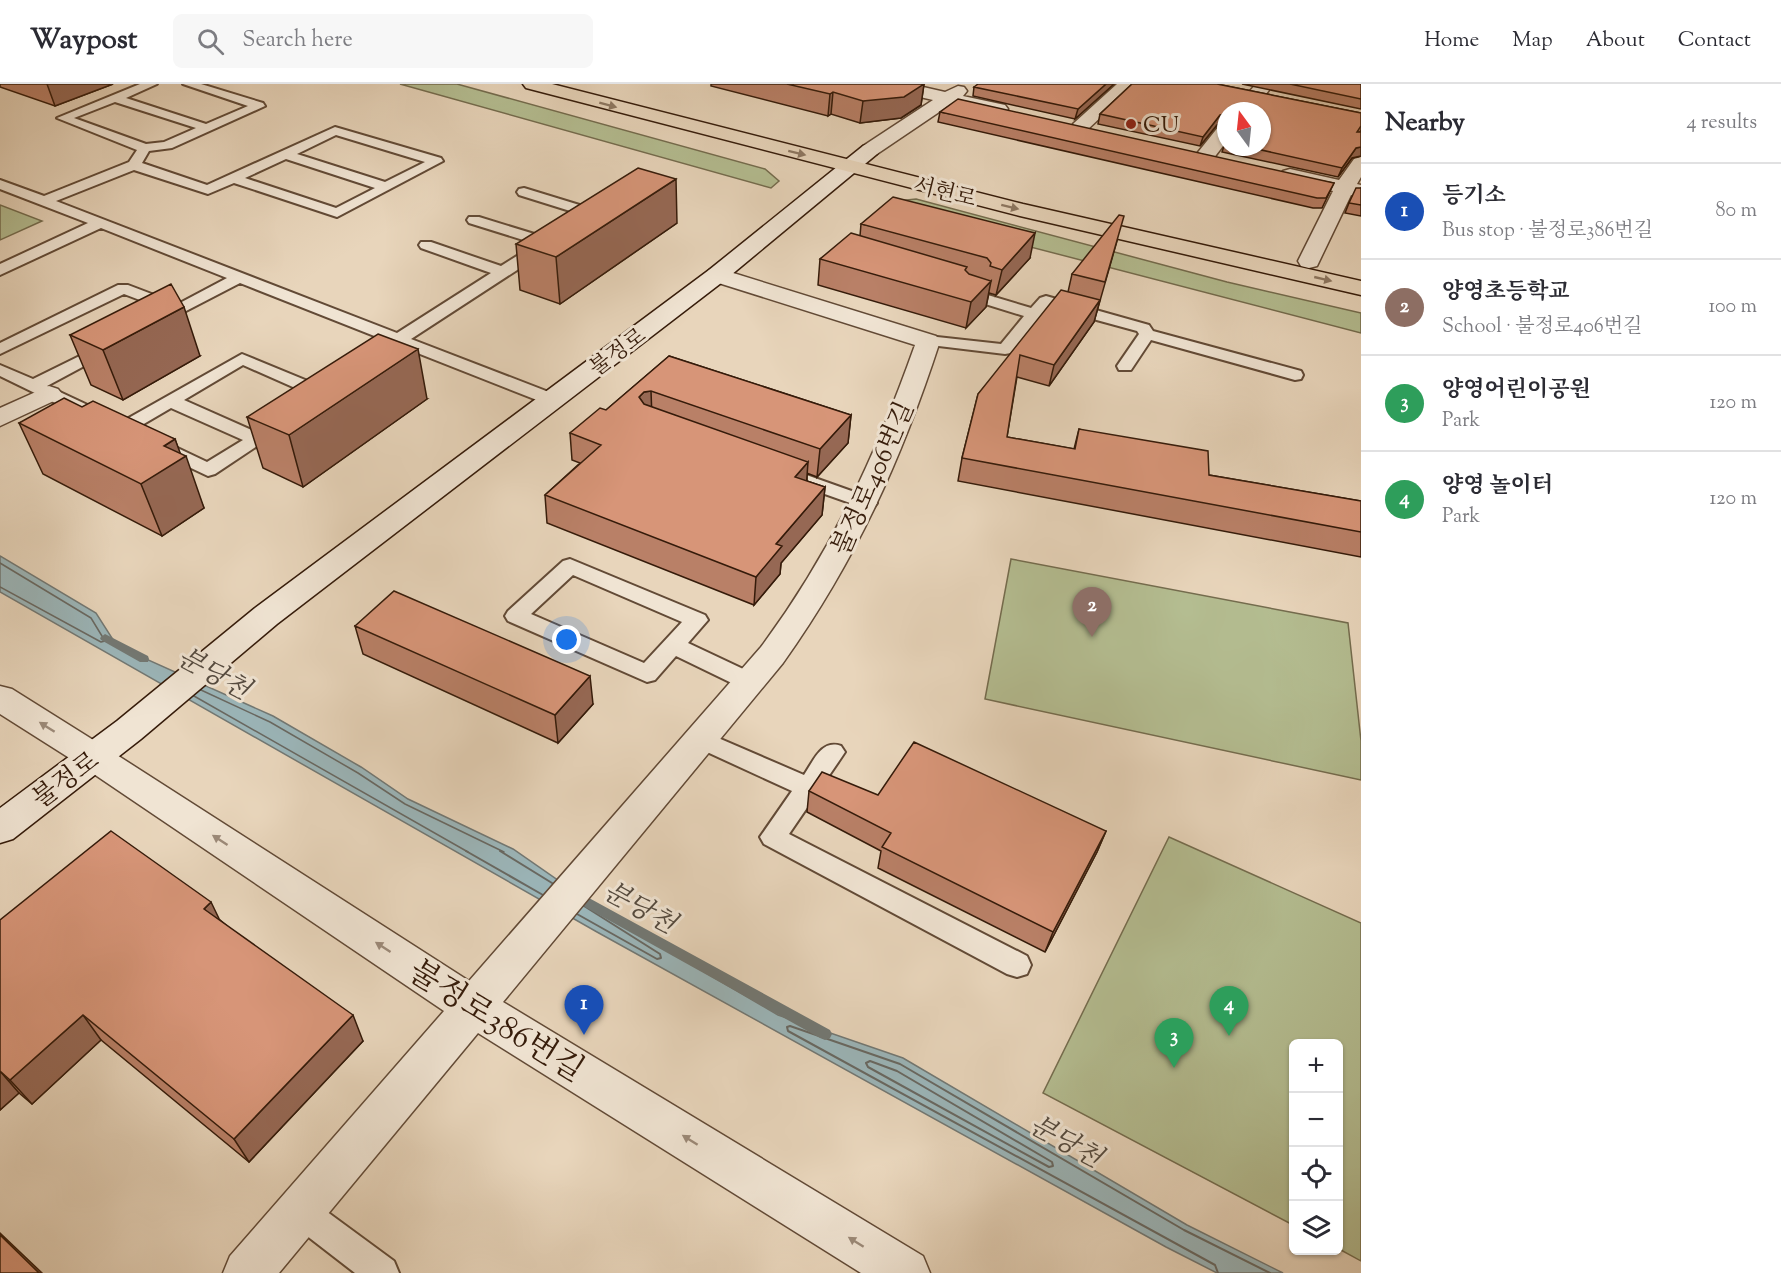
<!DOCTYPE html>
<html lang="en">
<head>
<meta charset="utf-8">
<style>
	:root { --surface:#fff; --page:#f7f7f7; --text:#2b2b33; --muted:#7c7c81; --line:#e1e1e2; --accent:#111827 }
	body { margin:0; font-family:"Sorts Mill Goudy","Noto Serif KR",serif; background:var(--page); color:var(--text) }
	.controls { position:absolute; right:18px; bottom:18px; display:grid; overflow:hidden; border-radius:9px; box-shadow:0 2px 4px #0004 }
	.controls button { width:54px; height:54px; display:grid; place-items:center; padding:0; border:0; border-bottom:2px solid var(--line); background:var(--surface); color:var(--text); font:30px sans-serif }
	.compass { position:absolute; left:1217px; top:18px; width:54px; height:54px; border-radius:50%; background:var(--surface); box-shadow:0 2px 4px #0004; rotate:345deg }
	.you { position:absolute; left:567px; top:556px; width:21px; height:21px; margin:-15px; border:4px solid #fff; border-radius:50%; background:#1a73e8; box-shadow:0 0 0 9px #1a73e833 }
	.badge { display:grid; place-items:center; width:39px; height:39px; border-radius:50%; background:var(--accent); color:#fff; font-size:20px; font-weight:700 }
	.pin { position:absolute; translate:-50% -50px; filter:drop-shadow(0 2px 3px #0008) }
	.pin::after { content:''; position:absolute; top:32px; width:21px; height:18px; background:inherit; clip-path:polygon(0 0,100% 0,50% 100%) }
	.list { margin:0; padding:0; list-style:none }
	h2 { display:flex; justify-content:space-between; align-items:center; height:78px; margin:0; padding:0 24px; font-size:26px }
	h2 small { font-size:20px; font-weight:400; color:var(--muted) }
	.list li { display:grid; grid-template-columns:39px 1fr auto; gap:18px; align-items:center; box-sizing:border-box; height:96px; padding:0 24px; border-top:2px solid var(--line) }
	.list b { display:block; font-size:22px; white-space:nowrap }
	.list p { margin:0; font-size:20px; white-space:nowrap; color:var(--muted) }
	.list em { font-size:20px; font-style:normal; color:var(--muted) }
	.icon { flex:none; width:33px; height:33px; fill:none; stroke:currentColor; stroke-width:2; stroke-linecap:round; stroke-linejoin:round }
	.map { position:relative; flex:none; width:1361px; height:1189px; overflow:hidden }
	header { display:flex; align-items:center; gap:36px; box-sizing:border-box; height:84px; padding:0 30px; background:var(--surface); border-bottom:2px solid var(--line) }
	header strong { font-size:28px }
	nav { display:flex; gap:33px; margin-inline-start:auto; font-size:21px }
	.search { width:420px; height:54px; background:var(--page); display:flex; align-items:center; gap:15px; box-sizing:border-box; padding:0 21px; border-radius:9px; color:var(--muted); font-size:22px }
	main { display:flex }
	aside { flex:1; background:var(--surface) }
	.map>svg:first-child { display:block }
</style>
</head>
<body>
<header>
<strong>Waypost</strong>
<div class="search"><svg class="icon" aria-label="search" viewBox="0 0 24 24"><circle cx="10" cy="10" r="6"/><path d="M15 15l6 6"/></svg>Search here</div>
<nav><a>Home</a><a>Map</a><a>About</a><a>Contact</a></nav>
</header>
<main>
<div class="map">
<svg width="1361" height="1189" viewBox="0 0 1361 1189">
	<rect width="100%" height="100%" fill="#e8d5bb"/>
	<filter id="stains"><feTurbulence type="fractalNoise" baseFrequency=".00333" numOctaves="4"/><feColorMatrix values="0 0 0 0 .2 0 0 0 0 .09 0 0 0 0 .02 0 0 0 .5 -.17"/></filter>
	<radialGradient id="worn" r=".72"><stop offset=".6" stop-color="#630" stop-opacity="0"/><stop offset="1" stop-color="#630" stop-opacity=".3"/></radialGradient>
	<path fill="#b4bd91" stroke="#746c4e" stroke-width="1.5" d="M400,0H457L765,85L779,97L771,104Z
		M916,115L1227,198L1361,229V249L881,124L888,118Z
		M0,121L42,137L0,156Z
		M1011,475L1348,539L1361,657V696L985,615Z
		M1169,753L1361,839V1177L1339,1165L1338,960H1294L1293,1141L1043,1009Z"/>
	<path fill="#9bb6ba" stroke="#727874" stroke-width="1.5" d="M0,472L96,529L117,562L273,632L361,683L408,715L513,765L614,835L778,931L903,974L1187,1141L1283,1189H1217L1166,1163L597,848L0,508Z"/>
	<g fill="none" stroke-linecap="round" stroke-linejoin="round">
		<path stroke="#686862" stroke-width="1.5" d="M0,479L91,534L105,557L101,558L0,503
			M201,606L270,638L358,689L405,720L504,768
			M194,612L468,768"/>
		<path stroke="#686862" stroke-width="2" d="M466,767L543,811
			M500,767L552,799
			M577,830L657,875L661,874L660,870L584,822
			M870,977L897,987L1052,1078L1053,1082L1049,1083L868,983L866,979Z
			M1218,1189L1215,1181L788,947L787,943L790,942L900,980L1184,1146L1270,1189"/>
		<path fill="#727874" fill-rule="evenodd" d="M105,550L148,572L149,575L148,578H140L101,556L100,554Z
			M589,814L830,946L832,950L830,954L825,956L820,954L585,823L583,819L585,815Z"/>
		<defs>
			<path id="lane" d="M140,0H157L126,14L206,40L248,22L183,0H201L263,19L265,22L172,64L149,67L142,79L207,101L335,43L441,74L443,77L337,133L234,99L208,110L134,86L56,117L397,249L491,189L421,164L419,161L421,158H431L501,182L536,160L469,139L467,136L469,133H479L554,156L556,159L554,162L411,255L559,312L562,316L559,320H547L240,199L159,241L151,236L166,226L124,210L0,270V259L118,201H128L178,220L227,194L101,144L0,191V180L88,139L0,105V96L44,112L129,78L137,66L57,34ZM115,18L196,44L164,58L146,60L74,34ZM336,51L425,78L385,98L297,70ZM286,75L375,104L336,124L245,94Z
				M524,104L599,127L601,130L591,138H581L579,135L583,131L519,111L517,108L519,105Z
				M972,199L981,202L984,205L981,209L1031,224L1040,214L1046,212L1149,241L1153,247L1301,287L1303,291L1301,295L1295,296L1151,256L1131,286H1119L1117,282L1139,250L1137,247L1049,223L1011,269L1005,270L922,260L920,257L922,254L928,252L1001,260L1024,232L966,214L963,211L966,207L964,204Z
				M108,258L114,260L116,263L114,266L47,302L94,324L97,328L94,332H82L0,292V281L33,295Z
				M242,270L332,307L335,311L332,315H320L243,281L184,316L256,348L281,335L287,336L290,340L215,390L208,392L155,367L152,363L155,359H167L207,378L243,356L171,324L130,348H118L115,344L118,340Z
				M798,388L874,415L877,419L874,423L867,425L791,398L789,394L791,390Z
				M570,475L705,531L708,536L688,559L758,592L761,598L758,604L750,606L742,604L676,572L655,596L647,598L508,537L505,532L508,527L563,477ZM573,491L682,538L644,579L531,530Z
				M702,647L804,691C814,676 822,655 841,662L845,668L841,674L789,750L1027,872L1031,881L1027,890L1017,893L1007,890L764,760L760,753L792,707L694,662L690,656L694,650Z
				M300,1111L311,1116L394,1177L399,1189H355L289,1138L284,1127L289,1116Z"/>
			<path id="street" d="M878,0H910L945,8L958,2L964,3L967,7L963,12L1005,21L1008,25L1005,29L999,30L951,20L877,70H863L861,66L863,62L933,16L881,4Z
				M1117,0H1136L1086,47H1074L1071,43L1074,39Z
				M1256,0H1274L1252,27H1233Z
				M1226,40V58L1213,75H1199L1196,71L1199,67L1219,42Z
				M1361,73V93L1357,100L1361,101V113L1351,111L1317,182L1309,184L1301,182L1298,177L1333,107L1283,95L1280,91L1283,87L1290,85L1339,96L1354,75Z
				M717,184L936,252L940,257C901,377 856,476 783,579L503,918L923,1172L930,1189H861L478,949L279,1189H223L230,1172L444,927L82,682L0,630V602L12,605L106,664L469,897L761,563C831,469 876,371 915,261L709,196L706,191L709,186Z
				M49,302L58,305L62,310L58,315L0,342V324Z"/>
			<path id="secondary" d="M870,60L877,62L879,66L877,70L725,196L277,540L141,655L13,755L0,759V724L117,637L255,524L709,186L863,62Z"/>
			<path id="primary" d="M523,0H552L1023,120L1361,197V211L1020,132L526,4Z"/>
		</defs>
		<use href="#lane" stroke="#624a36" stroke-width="4"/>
		<use href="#street" stroke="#624a36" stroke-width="3"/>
		<use href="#secondary" stroke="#351b0a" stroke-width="3"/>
		<use href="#primary" stroke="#351b0a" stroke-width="3"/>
		<use href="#lane" fill="#f0e4d3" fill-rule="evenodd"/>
		<use href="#street" fill="#f0e4d3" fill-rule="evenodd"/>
		<use href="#secondary" fill="#f0e4d3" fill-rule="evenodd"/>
		<use href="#primary" fill="#e8d5bb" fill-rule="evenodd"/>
	</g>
	<path fill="#b98067" stroke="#351b0a" stroke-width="1.5" d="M0,0H113L55,22L0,3Z
		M711,0H924L921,21L901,34L860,39L831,30L828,32L711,2Z
		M1114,0L1075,35L973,12L974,3Z
		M1132,0H1217L1361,29V46L1360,48H1361V72L1352,74L1338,93L1222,68L1226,56V63H1262V27H1226V39L1217,41L1200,62L1098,40L1100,30Z
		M1242,0H1361V25Z
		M940,28L1334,99L1322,124H1313L938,38Z
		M1361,104V132L1345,129L1349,119Z
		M677,139L560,220L520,206L516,160Z
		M861,140L1030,174L996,211L989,209L986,223L966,244L818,201L820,175L860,152Z
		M1117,157L1094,238L1049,302L1017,293L1007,353L1074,365L1079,345L1209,391L1361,417V473L958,397L962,374L978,310L1068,208L1072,190Z
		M70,251L200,272L123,316L91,301Z
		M669,272L851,331L848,359L817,393L807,389V397L825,403L822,431L781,479L780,490L754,521L547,439L545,411L580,379L572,376L570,349L606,326Z
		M427,315L303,403L263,384L247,333Z
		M82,323L175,355L180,370L204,424L162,452L43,390L19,339Z
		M355,542L593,620L558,659L363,570Z
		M809,707L878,711L1106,747L1097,768L1045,868L878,784L881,767L807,728Z
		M0,836H220L363,957L249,1078L101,956L32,1020L19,1009L0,1026Z"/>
	<path fill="#966854" stroke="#351b0a" stroke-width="1.5" d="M47,0H113L55,22Z
		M924,0L921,21L901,34L860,39L863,17Z
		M1106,0H1114L1075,35L1078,25Z
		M833,8L831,30L828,32L830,10Z
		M1226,30V39L1217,41L1200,62L1203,53L1220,31Z
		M1361,63V72L1352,74L1338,93L1342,84L1356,64Z
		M676,95L677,139L560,220L556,173Z
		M1035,149L1030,174L996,211L1002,186Z
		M991,197L986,223L966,244L971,218Z
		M1100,216L1094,238L1049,302L1054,281Z
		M184,223L200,272L123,316L103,266Z
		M418,265L427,315L303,403L289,351Z
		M651,307L652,334L639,313L644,308Z
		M851,331L848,359L817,393L820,365Z
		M175,355L182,374L186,372L204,424L162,452L141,400L164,362Z
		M808,378L806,406L795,393Z
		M825,403L822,431L781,479L780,490L754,521L756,493L776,460Z
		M590,592L593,620L558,659L555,631Z
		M1106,747L1097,768L1045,868L1053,848Z
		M211,818L224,845L204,825Z
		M83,931L101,956L32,1020L10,996Z
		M353,931L363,957L249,1078L234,1055Z
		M0,987L19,1009L0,1026Z
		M0,1149L42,1189H39L0,1151Z"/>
	<path fill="#d79578" stroke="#351b0a" stroke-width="1.5" d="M787,0H924L904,13L863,17L833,8L830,10Z
		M978,0H1106L1078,25L974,3Z
		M1132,0H1217L1361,29V42L1357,48H1361V63L1356,64L1342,84L1248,63H1262V27H1226V30L1220,31L1203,53L1100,30Z
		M1290,0H1361V15Z
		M958,15L1334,99L1326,114H1317L940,28Z
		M638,84L676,95L556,173L516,160Z
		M1356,104H1361V121L1349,119Z
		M893,113L1035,149L1002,186L990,182L991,179L987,174L861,140Z
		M1119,131L1124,132L1105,198L1072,190Z
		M851,149L967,183L965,186L969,190L991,197L971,218L820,175Z
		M171,200L184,223L103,266L70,251Z
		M1061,206L1100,216L1054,281L1020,271L1007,353L1075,365L1079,345L1208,367L1209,391L1361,417V448L962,374L978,310Z
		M378,250L418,265L289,351L247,333Z
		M669,272L851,331L820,365L651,307L644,308L639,313L644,320L808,378L795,393L825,403L776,460L782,462L756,493L545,411L601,361L570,349L600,324L606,326Z
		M64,314L82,323L93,317L175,355L164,362L186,372L141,400L19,339Z
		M394,507L590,592L555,631L355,542Z
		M914,658L1106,747L1053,848L882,763L891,749L809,707L822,688L878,711Z
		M111,747L211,818L204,825L353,931L234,1055L83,931L10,996L0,987V836Z
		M0,1151L39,1189H0Z"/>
	<defs><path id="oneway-solid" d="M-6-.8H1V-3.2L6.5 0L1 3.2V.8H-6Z" transform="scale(1.5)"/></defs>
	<g fill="#8e7862">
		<use href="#oneway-solid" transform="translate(608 21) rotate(15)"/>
		<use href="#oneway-solid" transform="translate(797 69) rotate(14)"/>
		<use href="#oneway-solid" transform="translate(1010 123) rotate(14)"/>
		<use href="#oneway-solid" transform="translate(1323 195) rotate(13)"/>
	</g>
	<g fill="#9c8a79">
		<use href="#oneway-solid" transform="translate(47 643) rotate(-148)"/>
		<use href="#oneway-solid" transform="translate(220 756) rotate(-147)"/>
		<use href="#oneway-solid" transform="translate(383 863) rotate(-147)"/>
		<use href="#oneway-solid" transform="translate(690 1056) rotate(-148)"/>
		<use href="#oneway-solid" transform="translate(856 1158) rotate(-148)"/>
	</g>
	<circle fill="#8f2418" stroke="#f0e4d3" stroke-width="2" cx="1131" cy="40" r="6"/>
	<g text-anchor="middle" stroke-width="6" stroke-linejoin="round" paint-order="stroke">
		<g font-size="22" fill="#351b0a" stroke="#f0e4d3" text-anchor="start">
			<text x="1143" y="48">CU</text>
		</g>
		<g font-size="22" fill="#351b0a" stroke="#f0e4d3">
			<text transform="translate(945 107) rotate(14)" y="8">서현로</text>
			<text transform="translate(617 267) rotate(-37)" y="8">불정로</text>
		</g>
		<g font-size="26" fill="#351b0a" stroke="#f0e4d3">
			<text transform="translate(872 394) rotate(-66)" y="9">불정로406번길</text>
			<text transform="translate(65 695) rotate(-37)" y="9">불정로</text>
		</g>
		<g font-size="27" font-style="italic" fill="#544a3f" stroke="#f0e4d3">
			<text transform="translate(214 589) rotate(29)" y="9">분당천</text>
			<text transform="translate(640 823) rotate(29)" y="9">분당천</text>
			<text transform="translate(1066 1057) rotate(29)" y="9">분당천</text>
		</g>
		<g font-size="32" fill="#351b0a" stroke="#f0e4d3">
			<text transform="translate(497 936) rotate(32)" y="11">불정로386번길</text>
		</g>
	</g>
	<rect width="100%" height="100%" filter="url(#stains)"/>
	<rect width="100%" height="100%" fill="url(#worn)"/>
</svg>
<div class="controls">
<button>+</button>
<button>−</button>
<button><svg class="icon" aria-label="locate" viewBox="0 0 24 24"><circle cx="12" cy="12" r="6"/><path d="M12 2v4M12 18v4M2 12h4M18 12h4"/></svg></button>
<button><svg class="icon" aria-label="layers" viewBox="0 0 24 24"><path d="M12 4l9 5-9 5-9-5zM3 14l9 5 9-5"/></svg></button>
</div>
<svg class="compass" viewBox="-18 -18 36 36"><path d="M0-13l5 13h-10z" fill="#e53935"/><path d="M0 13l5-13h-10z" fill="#7c7c81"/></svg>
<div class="you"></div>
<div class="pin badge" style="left:584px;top:951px;background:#1a4fb4">1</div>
<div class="pin badge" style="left:1092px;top:553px;background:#8d6e63">2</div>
<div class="pin badge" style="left:1174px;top:984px;background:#2e9e5b">3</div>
<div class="pin badge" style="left:1229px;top:952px;background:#2e9e5b">4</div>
</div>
<aside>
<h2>Nearby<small>4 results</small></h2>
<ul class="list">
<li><span class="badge" style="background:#1a4fb4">1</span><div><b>등기소</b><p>Bus stop · 불정로386번길</p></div><em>80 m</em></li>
<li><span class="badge" style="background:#8d6e63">2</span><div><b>양영초등학교</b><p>School · 불정로406번길</p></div><em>100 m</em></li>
<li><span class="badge" style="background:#2e9e5b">3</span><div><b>양영어린이공원</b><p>Park</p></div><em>120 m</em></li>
<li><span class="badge" style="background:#2e9e5b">4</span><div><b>양영 놀이터</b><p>Park</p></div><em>120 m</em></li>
</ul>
</aside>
</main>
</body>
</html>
